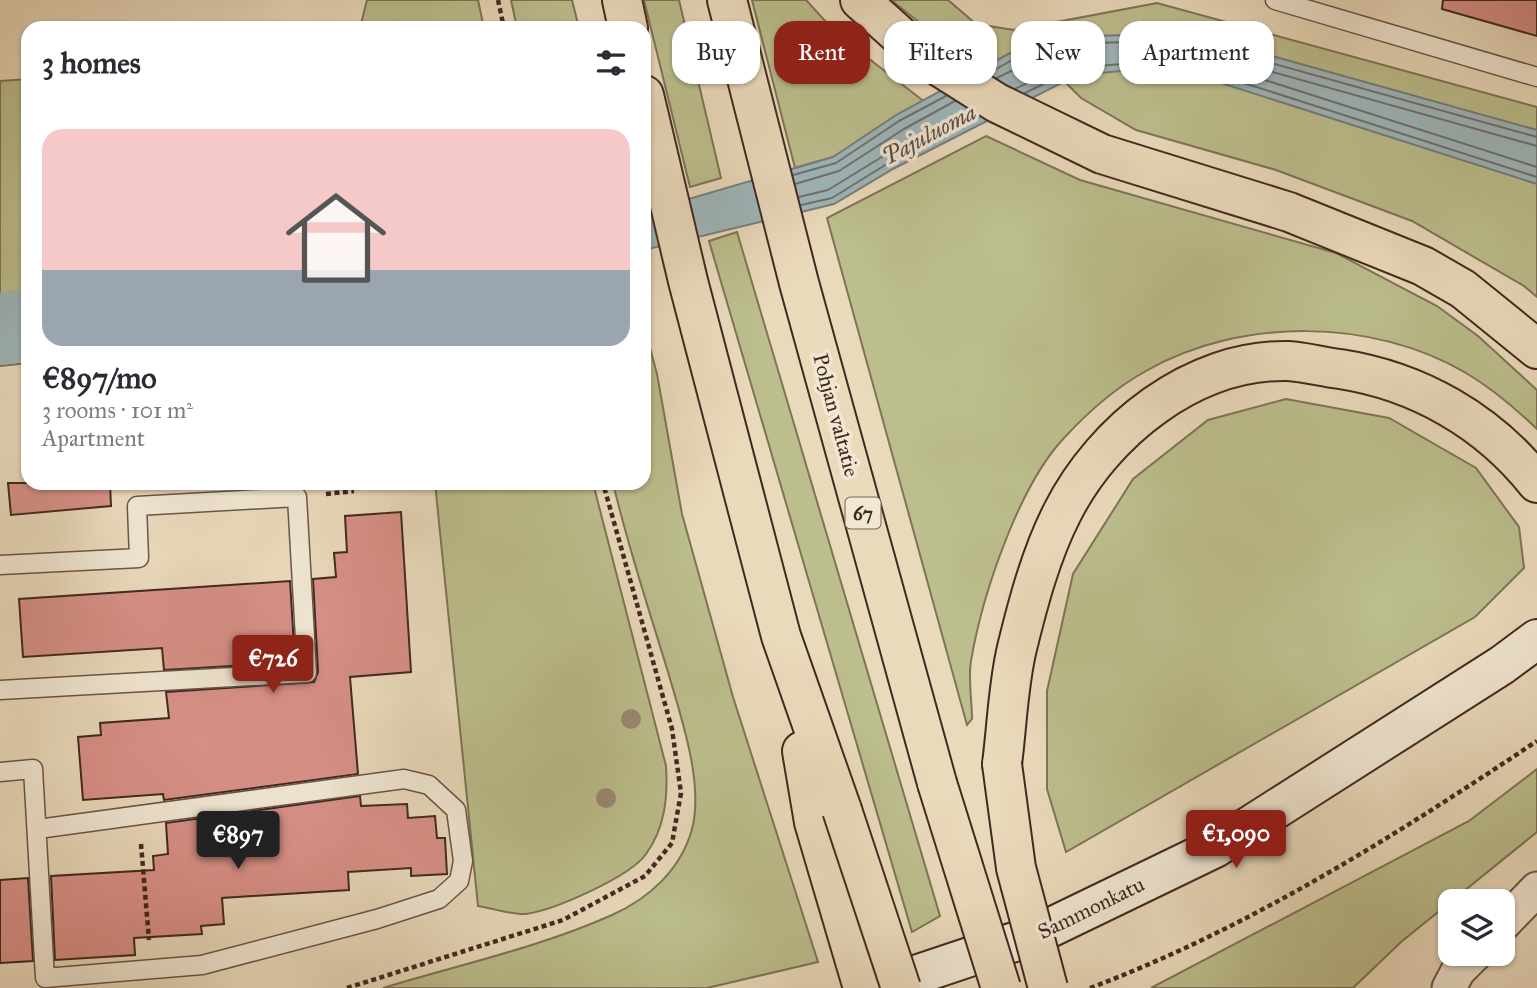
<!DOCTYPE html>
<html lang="en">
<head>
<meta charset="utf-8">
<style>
  :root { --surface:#fff; --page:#f7f7f7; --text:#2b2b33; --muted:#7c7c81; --accent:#8f2418 }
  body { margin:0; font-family:"IM FELL Great Primer",serif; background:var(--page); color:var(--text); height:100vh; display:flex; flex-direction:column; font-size:26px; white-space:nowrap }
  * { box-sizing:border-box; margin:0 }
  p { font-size:23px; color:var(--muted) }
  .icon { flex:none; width:38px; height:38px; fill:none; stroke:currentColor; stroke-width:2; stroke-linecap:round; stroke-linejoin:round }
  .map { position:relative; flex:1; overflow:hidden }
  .sheet { position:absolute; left:21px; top:21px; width:630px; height:469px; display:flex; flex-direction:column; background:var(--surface); border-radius:21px; box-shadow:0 2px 5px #0004 }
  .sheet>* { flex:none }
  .banner { position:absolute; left:672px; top:21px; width:665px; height:63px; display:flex; gap:14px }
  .fabs { position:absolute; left:1438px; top:889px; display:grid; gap:14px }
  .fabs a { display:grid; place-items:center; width:77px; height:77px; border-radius:14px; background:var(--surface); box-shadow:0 2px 5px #0004; font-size:35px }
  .price { position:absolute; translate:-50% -60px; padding:0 16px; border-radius:7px; background:var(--accent); color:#fff; font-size:23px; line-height:46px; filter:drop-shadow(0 2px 4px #0008) }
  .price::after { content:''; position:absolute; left:50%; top:42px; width:21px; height:16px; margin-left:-10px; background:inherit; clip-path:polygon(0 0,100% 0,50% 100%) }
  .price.active { background:#222; color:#fff }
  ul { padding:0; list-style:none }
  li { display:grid; align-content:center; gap:14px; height:371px; padding:0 21px }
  li span { display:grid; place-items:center; height:217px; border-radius:21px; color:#555 }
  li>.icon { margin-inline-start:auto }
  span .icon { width:126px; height:126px; fill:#fffc; stroke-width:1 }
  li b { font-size:30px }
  h2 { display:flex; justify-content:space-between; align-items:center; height:84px; padding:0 21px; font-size:30px }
  .tag { padding:0 24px; border-radius:21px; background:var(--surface); box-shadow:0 2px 5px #0004; font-size:24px; line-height:63px }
  .tag.active { background:var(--accent); color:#fff }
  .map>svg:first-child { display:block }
  .green { fill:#bcbe8d; stroke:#7e7457; stroke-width:2 }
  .water { fill:#9eb7bc; stroke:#787e7e; stroke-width:2 }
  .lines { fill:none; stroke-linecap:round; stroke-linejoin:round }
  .shore { stroke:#6f706e; stroke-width:2 }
  .river { stroke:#9eb7bc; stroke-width:72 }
  .building { fill:#d89088; stroke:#402921; stroke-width:2 }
  .service-casing { stroke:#6a5548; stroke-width:21 }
  .minor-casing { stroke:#6a5548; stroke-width:37 }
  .secondary-casing { stroke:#402921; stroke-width:42 }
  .trunk-casing { stroke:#402921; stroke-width:42 }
  .path { stroke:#402921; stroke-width:4.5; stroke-dasharray:5 3.5; stroke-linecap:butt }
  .service { stroke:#f1e7d3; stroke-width:18 }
  .minor { stroke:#f1e7d3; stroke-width:33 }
  .secondary { stroke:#f1e7d3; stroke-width:38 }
  .trunk { stroke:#eadabc; stroke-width:38 }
  .trunk-bridge-casing { stroke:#402921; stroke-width:42; stroke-linecap:butt }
  .trunk-bridge { stroke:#eadabc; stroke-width:38 }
  .tree { fill:#9a8973 }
  .labels { text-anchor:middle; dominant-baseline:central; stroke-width:7; stroke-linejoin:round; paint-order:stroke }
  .shield { fill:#f1e7d3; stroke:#756256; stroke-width:2 }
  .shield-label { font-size:19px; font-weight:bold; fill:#402921 }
  .street-label { font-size:21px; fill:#402921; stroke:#f1e7d3 }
  .water-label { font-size:23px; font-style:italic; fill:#584c48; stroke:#f1e7d3 }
</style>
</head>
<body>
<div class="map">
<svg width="1537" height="988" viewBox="0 0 1537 988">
  <rect width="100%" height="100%" fill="#eadabc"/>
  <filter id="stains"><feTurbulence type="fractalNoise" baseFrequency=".00286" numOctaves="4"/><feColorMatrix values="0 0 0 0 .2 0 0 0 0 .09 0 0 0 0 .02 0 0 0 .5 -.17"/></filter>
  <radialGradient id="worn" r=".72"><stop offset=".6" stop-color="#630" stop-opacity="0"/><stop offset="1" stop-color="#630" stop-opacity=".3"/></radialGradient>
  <!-- green -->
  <g class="green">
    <polygon points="367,0 478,0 484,28 360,28"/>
    <polygon points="511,0 572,0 579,28 517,28"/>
    <polygon points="644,0 679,0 721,178 690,187"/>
    <polygon points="752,0 806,0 837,34 930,106 833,157 795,168"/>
    <polygon points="891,0 948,0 976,24 1014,30 1157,3 1537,107 1537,297 1524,286 1412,221 1276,170 1136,130 1081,98 1028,45 985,67 959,54"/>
    <polygon points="28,79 28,363 0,366 0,81"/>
    <path d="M986 136 1080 180 1336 253 1437 306 1478 336 1537 390V429C1515 408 1493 389 1466 373 1373 318 1240 317 1146 371 1115 388 1088 412 1064 438 1018 487 982 596 971 661 968 679 972 701 972 719L967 725 827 218Z"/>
    <polygon points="737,232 940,916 912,932 709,241"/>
    <path d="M644 326 657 374 682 514 733 697 818 962 707 988H383C458 965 541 947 612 915 650 898 681 869 692 829 704 783 681 717 668 672 649 610 628 547 613 483H644Z"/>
    <polygon points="1286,399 1389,418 1476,468 1519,527 1524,568 1475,617 1066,852 1047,789 1047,691 1073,574 1133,479 1208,420"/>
    <path d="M435 483H593L666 766C668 797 665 828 646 854 630 877 554 910 526 914 511 915 492 908 478 906Z"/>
    <polygon points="1537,769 1537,832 1401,942 1353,988 1151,988 1469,821"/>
  </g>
  <!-- water -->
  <polygon class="water" points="1125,35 1233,45 1537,130 1537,184 1196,75 1133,70 1077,75 893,169 834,204 644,250 644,212 833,157 896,115 1012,52 1064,37"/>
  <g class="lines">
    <!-- shore -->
    <g class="shore">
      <polyline points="989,73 1014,59 1065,44 1125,42 1231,52 1537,137"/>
      <path d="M997 78C1014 69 1059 48 1077 54L1076 59 1015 89"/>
      <polyline points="1025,93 1076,68 1133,63 1197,68 1537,177"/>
      <polyline points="1537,146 1230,60 1218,62 1221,66 1537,167"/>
      <polyline points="793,175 836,163 899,121 946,96"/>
      <polyline points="795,184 839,171 904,129 955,101"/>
      <polyline points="799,197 828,190 885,155 971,111"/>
      <polyline points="801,205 832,198 890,162 979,117"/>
    </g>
    <!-- river -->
    <polyline class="river" points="0,329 28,325"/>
  </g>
  <!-- building -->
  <g class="building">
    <polygon points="1443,0 1537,0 1537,36 1442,9"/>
    <polygon points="8,483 110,483 111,506 11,515"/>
    <polygon points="401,512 411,672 350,677 358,774 164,800 163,794 83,800 78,737 101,735 100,723 169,718 166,692 314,682 318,672 313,579 336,577 334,553 347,552 345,516"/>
    <polygon points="290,581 295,662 164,670 162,648 23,657 19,599"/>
    <polygon points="360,796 361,806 407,804 408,818 435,816 437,838 445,838 447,874 411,876 411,868 348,872 349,890 222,898 224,924 201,926 202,934 134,938 135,955 55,960 51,876 154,870 153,856 168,854 166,823"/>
    <polygon points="28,878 33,961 0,963 0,880"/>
  </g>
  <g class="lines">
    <!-- service casing -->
    <g class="service-casing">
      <g id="service">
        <polyline points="1275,0 1537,77"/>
        <polyline points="0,565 139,558 137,506 297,497 307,673 0,690"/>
        <polyline points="0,772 33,769 45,978 202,965 377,919 439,899 459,881 463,861 456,810 429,785 404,779 38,829"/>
      </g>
    </g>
    <!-- minor casing -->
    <g class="minor-casing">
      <g id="minor">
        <polyline points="1503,924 1537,889"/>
        <polyline points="1449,988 1458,971 1475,954"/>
      </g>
    </g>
    <!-- secondary casing -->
    <g class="secondary-casing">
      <polyline id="secondary" points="877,988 1035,935 1215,848 1502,665 1537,639"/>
    </g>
    <!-- trunk casing -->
    <g class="trunk-casing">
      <g id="trunk">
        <polyline points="622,0 628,28"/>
        <polyline points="727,0 799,283 937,783"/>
        <polyline points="860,0 921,55 997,103 1102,154 1289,212 1423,266 1463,289 1537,349"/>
        <polyline points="644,95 688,281 781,636 842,810"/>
        <polyline points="802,751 814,822 863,988"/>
        <path d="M1002 764C1007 726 1008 685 1017 648 1028 603 1041 554 1062 513 1103 431 1193 359 1288 361 1305 362 1323 367 1340 369 1418 381 1488 421 1537 483"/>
      </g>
    </g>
    <!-- path -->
    <g class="path">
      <polyline points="498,0 504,28"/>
      <polyline points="326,494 354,491"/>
      <polyline points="141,844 149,940"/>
      <polyline points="347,988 563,920 645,876 672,843 681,793 672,729 603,483"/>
      <path d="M1090 988C1250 928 1396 835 1537 741"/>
    </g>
    <!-- service -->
    <use href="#service" class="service"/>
    <!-- minor -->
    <use href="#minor" class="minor"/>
    <!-- secondary -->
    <use href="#secondary" class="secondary"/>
    <!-- trunk -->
    <use href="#trunk" class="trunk"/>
    <!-- trunk-bridge casing -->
    <g class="trunk-bridge-casing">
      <g id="trunk-bridge">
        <polyline points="1002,764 1016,868 1048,988"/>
        <polyline points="937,783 1001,988"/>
        <polyline points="842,810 901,988"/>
      </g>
    </g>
    <!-- trunk-bridge -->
    <use href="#trunk-bridge" class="trunk-bridge"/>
  </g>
  <!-- trees -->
  <g class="tree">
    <circle cx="631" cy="719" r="10"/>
    <circle cx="606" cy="798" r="10"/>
  </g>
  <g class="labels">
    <!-- shield labels -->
    <rect class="shield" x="845.5" y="497.5" width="35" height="31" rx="5"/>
    <g class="shield-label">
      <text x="863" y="513">67</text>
    </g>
    <!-- street labels -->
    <g class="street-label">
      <text transform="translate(836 415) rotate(75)">Pohjan valtatie</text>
      <text transform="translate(1091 908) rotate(-26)">Sammonkatu</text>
    </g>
    <!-- water labels -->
    <g class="water-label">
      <text transform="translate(929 134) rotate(-28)">Pajuluoma</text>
    </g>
  </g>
  <rect width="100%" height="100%" filter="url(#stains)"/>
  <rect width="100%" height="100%" fill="url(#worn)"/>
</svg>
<div class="fabs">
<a><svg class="icon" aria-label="layers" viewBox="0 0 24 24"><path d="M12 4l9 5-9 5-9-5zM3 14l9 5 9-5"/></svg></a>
</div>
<b class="price" style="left:273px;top:695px">€726</b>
<b class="price" style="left:1236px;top:870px">€1,090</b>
<b class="price active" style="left:238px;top:871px">€897</b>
<div class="banner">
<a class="tag">Buy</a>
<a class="tag active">Rent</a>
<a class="tag">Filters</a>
<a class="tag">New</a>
<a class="tag">Apartment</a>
</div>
<section class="sheet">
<h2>3 homes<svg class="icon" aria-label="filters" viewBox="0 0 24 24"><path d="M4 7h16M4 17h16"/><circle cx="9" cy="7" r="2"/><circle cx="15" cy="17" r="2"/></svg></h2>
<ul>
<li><span style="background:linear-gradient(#f6c9c9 65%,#9aa5b1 0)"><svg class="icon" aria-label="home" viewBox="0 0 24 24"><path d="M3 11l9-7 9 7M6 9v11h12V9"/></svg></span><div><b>€897/mo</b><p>3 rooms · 101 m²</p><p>Apartment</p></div></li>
</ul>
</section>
</div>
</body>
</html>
